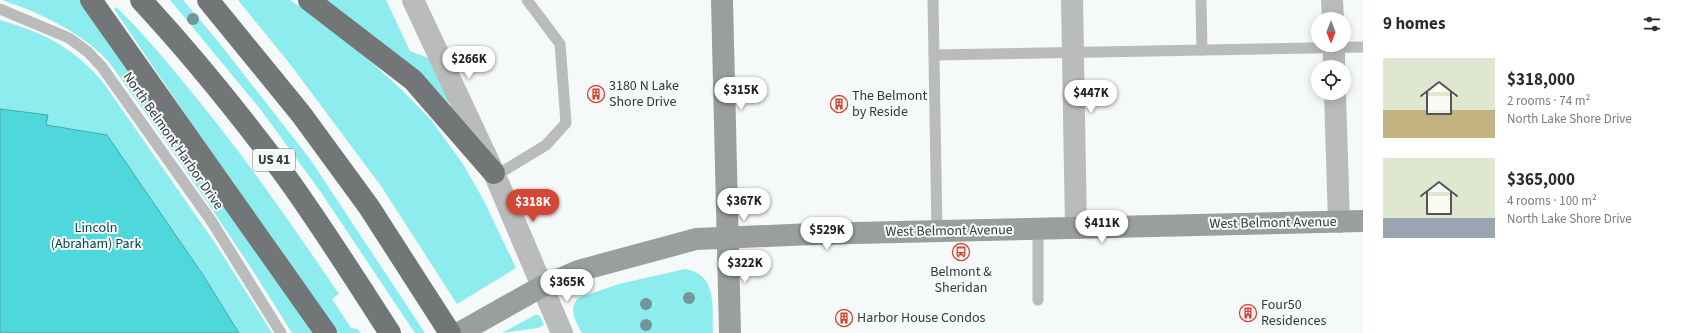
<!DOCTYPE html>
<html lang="en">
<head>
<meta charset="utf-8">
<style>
  :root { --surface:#fff; --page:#f2f2f3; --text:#2b2b33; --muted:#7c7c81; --accent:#d44737 }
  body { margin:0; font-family:"Source Sans 3",sans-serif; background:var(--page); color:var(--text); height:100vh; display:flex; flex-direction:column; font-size:15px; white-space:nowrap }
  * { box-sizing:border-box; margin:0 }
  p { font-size:13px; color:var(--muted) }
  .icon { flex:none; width:22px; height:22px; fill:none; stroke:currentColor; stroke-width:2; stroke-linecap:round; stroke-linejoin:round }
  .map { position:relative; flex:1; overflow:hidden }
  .sheet { display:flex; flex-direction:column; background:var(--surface); width:320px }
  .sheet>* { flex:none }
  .needle { width:26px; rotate:180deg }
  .fabs { position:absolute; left:1311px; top:12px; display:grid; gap:8px }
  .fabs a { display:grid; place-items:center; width:40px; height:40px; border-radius:50%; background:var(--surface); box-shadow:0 2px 10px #0003; font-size:20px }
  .price { position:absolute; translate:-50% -34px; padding:0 9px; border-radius:14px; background:#fff; color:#222; font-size:13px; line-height:26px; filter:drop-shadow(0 1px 2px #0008) }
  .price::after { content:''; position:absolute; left:50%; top:24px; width:12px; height:9px; margin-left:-6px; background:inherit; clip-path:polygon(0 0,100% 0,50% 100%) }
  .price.on { background:var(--accent); color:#fff }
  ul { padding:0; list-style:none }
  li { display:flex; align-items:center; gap:12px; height:100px; padding:0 20px }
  li span { display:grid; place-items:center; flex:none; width:112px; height:80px; border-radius:0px; color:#555 }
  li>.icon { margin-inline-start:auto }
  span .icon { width:48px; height:48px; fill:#fffc; stroke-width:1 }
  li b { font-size:17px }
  h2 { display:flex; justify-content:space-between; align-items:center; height:48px; padding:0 20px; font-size:17px }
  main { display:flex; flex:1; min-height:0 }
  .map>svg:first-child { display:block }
  .green { fill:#8deced }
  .water { fill:#4ed8db; stroke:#47a8aa }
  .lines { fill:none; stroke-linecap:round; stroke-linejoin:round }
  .service { stroke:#babbbb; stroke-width:11 }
  .minor { stroke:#babbbb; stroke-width:22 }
  .tertiary { stroke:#babbbb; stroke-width:22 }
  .secondary { stroke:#9b9e9e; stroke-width:22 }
  .motorway { stroke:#727676; stroke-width:22 }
  .tree { fill:#729798 }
  .labels { text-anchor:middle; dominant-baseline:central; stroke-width:4; stroke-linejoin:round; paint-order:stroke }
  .shield { fill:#f5f9f9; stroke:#707373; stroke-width:1 }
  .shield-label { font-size:13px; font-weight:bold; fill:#373939 }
  .poi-label { font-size:14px; fill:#373939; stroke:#f5f9f9; text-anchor:start }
  .street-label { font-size:14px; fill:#373939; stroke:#f5f9f9 }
  .park-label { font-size:14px; fill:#064648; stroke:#f5f9f9 }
</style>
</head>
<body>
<main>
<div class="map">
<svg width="1363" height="333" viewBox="0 0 1363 333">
  <rect width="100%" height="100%" fill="#f5f9f9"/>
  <!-- green -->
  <g class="green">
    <path d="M3 0H81L314 333H292C235 240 173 151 109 62 87 38 59 23 29 10 20 6 11 4 3 0Z"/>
    <polygon points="170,0 183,0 217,40 310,159 425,333 415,333 320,191 261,110"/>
    <polygon points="238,0 290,0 320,20 350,43 402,90 431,120 463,164 484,201 516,268 457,304 381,186 290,64"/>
    <polygon points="324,0 386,0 410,51 431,59 450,101 448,104"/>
    <path d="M116 7C141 31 163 57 185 84 241 151 290 222 339 294L332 299 351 328 357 329 361 333H338L196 130 114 9Z"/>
    <path d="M0 20C45 33 75 48 105 85L215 243 272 333H0Z"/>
    <path d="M685 269C718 274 712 308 713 333H582C576 322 568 309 578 298L619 284Z"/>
    <polygon points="535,315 538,315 540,316 544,325 538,328 502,333"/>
  </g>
  <!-- water -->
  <polygon class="water" points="0,109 48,115 46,125 107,135 203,275 239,333 0,333"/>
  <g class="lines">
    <!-- service -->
    <g class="service">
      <polyline points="933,0 937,231"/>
      <polyline points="1201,0 1202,50"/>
      <polyline points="0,9 69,38 88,52 102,67 212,222 281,333"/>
      <polyline points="934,55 1363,47"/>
      <polyline points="495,176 546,145 566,123 560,44 527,0"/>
      <polyline points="1038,229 1038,300"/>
    </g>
    <!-- minor -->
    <g class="minor">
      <polyline points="1072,0 1076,228"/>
      <polyline points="1332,0 1333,19"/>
      <polyline points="1334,45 1334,67"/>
      <polyline points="1335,93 1339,222"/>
    </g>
    <!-- tertiary -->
    <polyline class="tertiary" points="413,0 494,173 562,333"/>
    <!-- secondary -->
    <g class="secondary">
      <polyline points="722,0 730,333"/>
      <polyline points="459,333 541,287 578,271 696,239 812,234 1363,221"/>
    </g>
    <!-- motorway -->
    <g class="motorway">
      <polyline points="91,0 326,333"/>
      <path d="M141 0C191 54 238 112 282 171 320 223 355 279 390 333"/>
      <polyline points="208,0 301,114 369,207 450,333"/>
      <polyline points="309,0 413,80 494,173"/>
    </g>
  </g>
  <!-- trees -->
  <g class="tree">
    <circle cx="193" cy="19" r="6"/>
    <circle cx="689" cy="298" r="6"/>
    <circle cx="646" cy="304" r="6"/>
    <circle cx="646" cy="325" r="6"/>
  </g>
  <!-- icons -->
  <defs>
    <g id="building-ring" transform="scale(0.9)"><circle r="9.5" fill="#f5f9f9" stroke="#d44737" stroke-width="1.5"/><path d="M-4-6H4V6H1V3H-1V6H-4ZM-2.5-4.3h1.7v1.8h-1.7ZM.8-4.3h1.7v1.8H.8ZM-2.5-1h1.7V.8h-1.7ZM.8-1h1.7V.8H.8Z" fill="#d44737"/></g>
    <g id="bus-ring" transform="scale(0.9)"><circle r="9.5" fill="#f5f9f9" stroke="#d44737" stroke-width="1.5"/><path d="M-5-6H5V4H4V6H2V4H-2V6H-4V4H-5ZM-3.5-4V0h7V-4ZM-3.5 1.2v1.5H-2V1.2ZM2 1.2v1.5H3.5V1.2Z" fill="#d44737"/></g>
  </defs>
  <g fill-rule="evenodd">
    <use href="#building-ring" x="596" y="94"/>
    <use href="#building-ring" x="839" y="104"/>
    <use href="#bus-ring" x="961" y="252"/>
    <use href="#building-ring" x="1248" y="313"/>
    <use href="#building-ring" x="844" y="318"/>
  </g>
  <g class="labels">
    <!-- shield labels -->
    <rect class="shield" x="253" y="149" width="42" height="22" rx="3"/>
    <g class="shield-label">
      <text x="274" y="160">US 41</text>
    </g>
    <!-- poi labels -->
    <g class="poi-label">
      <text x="609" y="86">3180 N Lake<tspan x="609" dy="16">Shore Drive</tspan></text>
      <text x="852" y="96">The Belmont<tspan x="852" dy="16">by Reside</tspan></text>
      <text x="961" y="272" text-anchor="middle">Belmont &amp;<tspan x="961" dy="16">Sheridan</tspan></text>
      <text x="1261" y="305">Four50<tspan x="1261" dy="16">Residences</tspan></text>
      <text x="857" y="318">Harbor House Condos</text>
    </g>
    <!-- street labels -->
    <g class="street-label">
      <text transform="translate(173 141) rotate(55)">North Belmont Harbor Drive</text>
      <text transform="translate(1273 223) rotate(-1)">West Belmont Avenue</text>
      <text transform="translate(949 231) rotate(-1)">West Belmont Avenue</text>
    </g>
    <!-- park labels -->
    <g class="park-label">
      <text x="96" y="228">Lincoln<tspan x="96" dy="16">(Abraham) Park</tspan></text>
    </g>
  </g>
</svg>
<div class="fabs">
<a><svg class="needle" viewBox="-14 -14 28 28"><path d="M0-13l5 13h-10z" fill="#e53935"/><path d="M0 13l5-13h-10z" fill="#7c7c81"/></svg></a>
<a><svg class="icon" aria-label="locate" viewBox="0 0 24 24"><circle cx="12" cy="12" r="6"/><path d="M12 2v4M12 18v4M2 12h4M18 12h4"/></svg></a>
</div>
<b class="price" style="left:469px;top:80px">$266K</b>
<b class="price" style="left:741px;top:111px">$315K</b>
<b class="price" style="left:1091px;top:114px">$447K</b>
<b class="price" style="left:744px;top:222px">$367K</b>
<b class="price on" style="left:533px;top:223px">$318K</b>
<b class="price" style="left:1102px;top:244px">$411K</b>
<b class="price" style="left:827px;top:251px">$529K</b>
<b class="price" style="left:745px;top:284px">$322K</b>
<b class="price" style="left:567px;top:303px">$365K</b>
</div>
<section class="sheet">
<h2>9 homes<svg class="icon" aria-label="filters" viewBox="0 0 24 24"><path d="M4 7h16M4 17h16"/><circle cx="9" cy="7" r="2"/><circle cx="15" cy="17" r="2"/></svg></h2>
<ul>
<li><span style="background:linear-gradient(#dfe7d0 65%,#c2b280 0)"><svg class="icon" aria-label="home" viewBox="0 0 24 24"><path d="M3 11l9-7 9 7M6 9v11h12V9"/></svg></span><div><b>$318,000</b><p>2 rooms · 74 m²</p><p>North Lake Shore Drive</p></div></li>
<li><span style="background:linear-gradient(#dfe7d0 75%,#9aa5b1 0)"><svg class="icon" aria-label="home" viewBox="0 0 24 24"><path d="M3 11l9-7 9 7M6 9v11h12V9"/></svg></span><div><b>$365,000</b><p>4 rooms · 100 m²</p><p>North Lake Shore Drive</p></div></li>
</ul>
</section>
</main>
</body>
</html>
